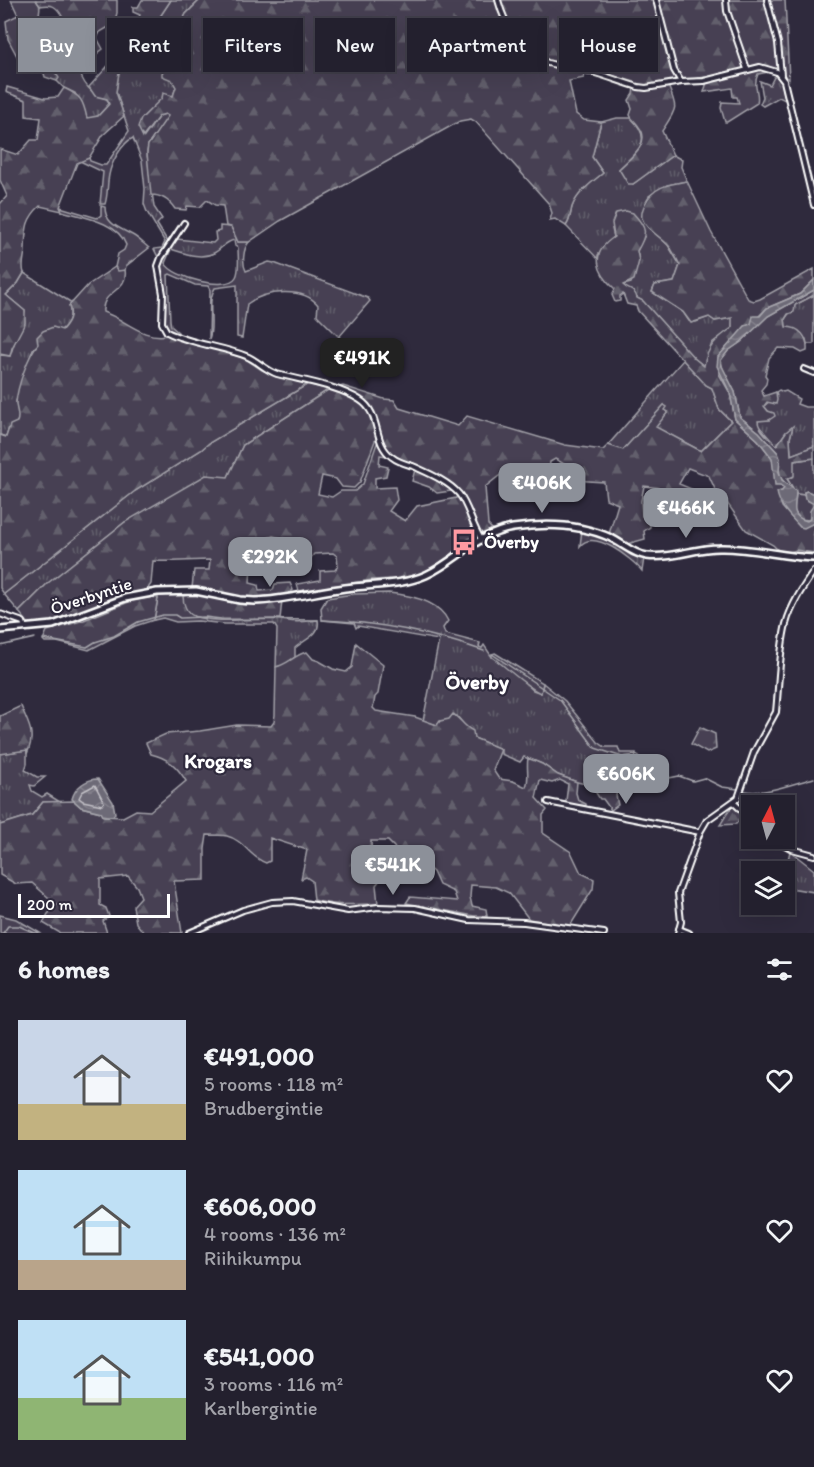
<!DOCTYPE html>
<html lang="en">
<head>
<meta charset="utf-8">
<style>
  :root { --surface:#23202e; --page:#2f2d3a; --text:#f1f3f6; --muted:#a3a3aa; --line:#403e4a; --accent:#8c9099 }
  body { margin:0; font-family:Itim,sans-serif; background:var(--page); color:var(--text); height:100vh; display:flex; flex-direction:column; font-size:22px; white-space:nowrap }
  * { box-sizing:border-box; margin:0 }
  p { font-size:20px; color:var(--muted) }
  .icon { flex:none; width:33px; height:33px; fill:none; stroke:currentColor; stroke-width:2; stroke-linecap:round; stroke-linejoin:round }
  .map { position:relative; height:933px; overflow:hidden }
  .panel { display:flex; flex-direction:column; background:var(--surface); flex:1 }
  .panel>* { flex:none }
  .top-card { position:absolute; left:18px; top:18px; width:778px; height:54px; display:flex; gap:12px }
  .needle { width:39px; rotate:6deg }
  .fabs { position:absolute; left:741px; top:795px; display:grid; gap:12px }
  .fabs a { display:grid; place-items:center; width:54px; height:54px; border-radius:0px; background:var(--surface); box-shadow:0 6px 24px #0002,0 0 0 2px var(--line); font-size:30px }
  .scale { position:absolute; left:18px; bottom:15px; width:152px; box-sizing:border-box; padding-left:6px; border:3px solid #fff; border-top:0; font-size:16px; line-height:21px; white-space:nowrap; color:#fff; -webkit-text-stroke:4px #2f2a3d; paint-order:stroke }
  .price { position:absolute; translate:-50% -51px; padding:0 14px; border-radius:12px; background:var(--accent); color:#fff; font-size:20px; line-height:39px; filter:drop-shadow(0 2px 3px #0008) }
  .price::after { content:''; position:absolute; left:50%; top:36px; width:18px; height:14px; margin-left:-9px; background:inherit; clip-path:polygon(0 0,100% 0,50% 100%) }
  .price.active { background:#222; color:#fff }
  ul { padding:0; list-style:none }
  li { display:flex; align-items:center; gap:18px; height:150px; padding:0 18px }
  li span { display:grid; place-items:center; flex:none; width:168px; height:120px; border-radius:0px; color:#555 }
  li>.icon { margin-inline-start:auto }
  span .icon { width:72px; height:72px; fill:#fffc; stroke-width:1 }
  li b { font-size:26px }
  h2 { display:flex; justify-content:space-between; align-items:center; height:72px; padding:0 18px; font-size:26px }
  .pill { padding:0 21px; border-radius:0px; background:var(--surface); box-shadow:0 6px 24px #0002,0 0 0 2px var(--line); font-size:21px; line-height:54px }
  .pill.active { background:var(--accent); color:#fff }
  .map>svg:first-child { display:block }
  .grass { fill:url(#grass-tufts); stroke:#a2a0a8; stroke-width:1.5; fill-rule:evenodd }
  .forest { fill:url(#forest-firs); stroke:#a2a0a8; stroke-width:1.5; fill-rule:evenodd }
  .water { fill:url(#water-waves); stroke:#a7a6ad; stroke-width:1.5 }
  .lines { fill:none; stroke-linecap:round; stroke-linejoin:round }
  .shore { stroke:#c5c3c9; stroke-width:1.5 }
  .stream { stroke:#a7a6ad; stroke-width:1.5 }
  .minor-casing { stroke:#fff; stroke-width:8 }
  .tertiary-casing { stroke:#fff; stroke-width:10 }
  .minor { stroke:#2f2a3d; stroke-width:4 }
  .tertiary { stroke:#2f2a3d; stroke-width:5 }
  .labels { text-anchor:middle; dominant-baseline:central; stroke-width:4.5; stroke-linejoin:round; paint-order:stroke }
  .poi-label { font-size:18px; font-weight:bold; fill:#fff; stroke:#2f2a3d; text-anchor:start }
  .street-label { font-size:18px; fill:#fff; stroke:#2f2a3d }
  .neighbourhood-label { font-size:20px; font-weight:bold; fill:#fff; stroke:#2f2a3d }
  .quarter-label { font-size:21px; font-weight:bold; fill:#fff; stroke:#2f2a3d }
</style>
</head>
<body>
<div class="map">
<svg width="814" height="933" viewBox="0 0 814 933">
  <defs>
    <pattern id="grass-tufts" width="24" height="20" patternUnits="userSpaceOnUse" patternTransform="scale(1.5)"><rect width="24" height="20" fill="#464152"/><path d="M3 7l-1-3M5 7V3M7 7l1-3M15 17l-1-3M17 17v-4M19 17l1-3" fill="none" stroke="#625e6c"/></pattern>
    <pattern id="forest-firs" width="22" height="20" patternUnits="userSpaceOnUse" patternTransform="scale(1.5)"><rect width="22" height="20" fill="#464152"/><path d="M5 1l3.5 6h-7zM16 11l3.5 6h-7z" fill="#625e6c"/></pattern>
    <pattern id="water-waves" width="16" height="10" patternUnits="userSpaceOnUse" patternTransform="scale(1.5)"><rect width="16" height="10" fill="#6d6a77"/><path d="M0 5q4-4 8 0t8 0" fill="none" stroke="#83808b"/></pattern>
  </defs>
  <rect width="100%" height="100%" fill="#2f2a3d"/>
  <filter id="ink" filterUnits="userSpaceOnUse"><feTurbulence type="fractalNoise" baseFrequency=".0167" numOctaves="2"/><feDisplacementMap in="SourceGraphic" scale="12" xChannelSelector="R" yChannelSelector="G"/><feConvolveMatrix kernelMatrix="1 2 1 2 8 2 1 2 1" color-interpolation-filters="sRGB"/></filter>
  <g filter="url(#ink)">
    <!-- grass -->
    <g class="grass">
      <path d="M11 0H36L40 6 39 15 50 28 53 37 67 58 82 63 79 67C81 83 92 95 107 99L109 104 98 116 87 119 75 93 64 88 57 81 58 78 48 62 38 51 26 18 18 15Z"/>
      <path d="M171 0H200L186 14 175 38 170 43 172 80 176 87 173 96 163 98 141 119 144 137 159 116 165 114 169 116 148 145 147 153 154 207 162 219 157 224 168 242 159 259 154 249 162 248 165 242 147 212 144 204 145 189 142 161 133 138C122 143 111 163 109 175 107 184 108 195 105 204H100L103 172 80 161 89 158 90 161 101 165H106L129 131 116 92 121 59 128 51 146 48 153 27Z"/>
      <polygon points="774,77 778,77 782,83 785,100 779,97 763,106 760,104 763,97 760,81 770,85"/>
      <path d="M617 118H631C654 141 638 150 619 169L633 184 673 155 682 160 681 167 687 181 667 185 649 196 647 225 668 245 680 265 674 282 655 285 652 292 683 312 689 321 696 322 709 317 715 321 733 318 732 328 712 343 704 366 694 358 643 301 637 298 623 285 631 283 639 261 637 251 645 235 612 229 614 237 598 255V259L566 226C571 219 570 214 572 207 577 193 592 182 603 173L592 157 601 122Z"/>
      <path d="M101 206 105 207C105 225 121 228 134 236 139 239 144 244 149 248L126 266 125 270 118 272 115 267 118 254 124 250 126 245C118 222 83 217 62 211L60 207 97 218 101 215Z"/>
      <path d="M220 226 231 227 238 242H249C243 249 242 263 246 271L269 262 274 263 368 298 370 301 339 337 317 315 318 305C304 287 265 290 247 304L242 338 237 337V285L215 288C206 302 215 325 209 339L210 290 208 286 195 285 170 274 168 275 170 320 171 326 178 332V334L171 332 165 326V291L160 270 163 258 177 239 213 243 216 240 215 232 220 231ZM234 240 235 246 238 248C238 255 240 270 236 277 227 292 173 278 165 263L171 249C184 253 200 260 214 253 222 249 223 243 234 240Z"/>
      <path d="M24 273 72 303 69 306C77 330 46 336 33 349L16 401 19 417 17 422 9 428 6 437 0 435V355L10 356 25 311 6 295 18 283Z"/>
      <polygon points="814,295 814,344 807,344 806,339 786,327 785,319 795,305"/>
      <polygon points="683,360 706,385 712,388 719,409 731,421 701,451 655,427 668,412 665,410 664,405 623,450 608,445"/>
      <polygon points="308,384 328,390 243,445 228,477 125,522 48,583 19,612 4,594 135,491 201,450 209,443"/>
      <polygon points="779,390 783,392 786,391 799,399 797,404 805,407 814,407 814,446 791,455 790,438 792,431 786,432 776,446 758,425 758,420 769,420 768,411 764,406 777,395 776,392"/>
      <polygon points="814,458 814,494 807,491 804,492 804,495 796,494 787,478 794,461"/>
      <path d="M582 530C604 535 622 552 644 558L642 571C632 559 594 528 580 546Z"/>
      <path d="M389 593C409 595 439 601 448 621L443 628 445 634 480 643 479 647 482 648 484 645 492 657 512 671 533 690 541 693 543 683 565 701 598 742 605 747H618L620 753H636L635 762 624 759 621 781 614 786H595L577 782 558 775 542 764 524 757 520 762 501 754V750L498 748 474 738 457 716 437 725 423 721 439 640 358 626 356 628 354 623 322 620 321 608 327 598 353 594Z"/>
      <path d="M177 594H193L194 616C217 619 232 619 256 618 267 617 278 620 289 621 298 623 308 621 318 620 321 635 305 639 295 648V657L284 665 276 667 277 629 274 624H225L198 621 176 622 163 618 154 620 158 598 152 597Z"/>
      <polygon points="27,750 27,764 25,770 37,777 45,777 34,786 30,785 32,791 42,797 47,794 60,802 43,802 32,815 0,825 0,754"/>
      <polygon points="790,851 814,870 814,892 785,887 785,873"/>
    </g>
    <!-- forest -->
    <g class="forest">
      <path d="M36 0H117V13L114 24 100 32 97 38 103 49 94 56 88 65 68 58 71 54 87 49 88 40 86 34 82 32 66 41 59 40 62 35H58L54 32 62 16C56 5 51 4 40 6Z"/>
      <polygon points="142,0 171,0 153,27 146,48 128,51 125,46 127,19 138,20 140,15 133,12 133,7 138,7"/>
      <path d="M200 0H785L789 79 778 70 758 74C752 87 760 92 757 103L727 122H725L721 108 722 102 739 103 737 97H733L732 88 704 92 707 82 705 77 667 83C678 110 678 106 662 131L673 155 633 184H628L619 169C630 158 652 143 639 127 636 122 632 120 630 115L632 109 629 100 633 94 635 82 583 67 584 78 569 81 576 114 584 120 601 122 592 157 603 173C592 182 577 193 572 207 570 214 571 219 566 226L555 219 550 220 552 213 549 204 476 122 471 119 460 121 280 221 249 242H238L231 227 226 226 223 206 215 205 207 200 200 207 187 206 186 210 175 209C169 200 162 195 151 195L147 153 148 145 168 116 165 114 159 116 143 137 138 127 141 119 162 98 163 93 173 96 176 87 172 80 162 76V73L165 68 162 61 186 14Z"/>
      <polygon points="18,15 26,17 37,51 48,62 59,78 57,81 45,77 42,66 31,58 31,53 17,56 8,39 6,21"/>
      <path d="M115 58 121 59 116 92 124 116 103 135 89 158 77 163 60 207 62 211 40 206C25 220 26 230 25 249 25 257 21 265 24 273L18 283 6 295 25 311V323L12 348 10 356 0 354V204L7 196 0 180V149L18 155 31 140H38L41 118 26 116V100L6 92 7 87 45 98 58 97 64 88C81 96 83 100 87 118L98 116 109 104 107 99 95 96 89 87Z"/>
      <path d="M687 181 711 232 748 299 754 301 760 299 814 269V280L800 294 767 308 751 324 745 327 718 357 719 374 730 393 735 419 758 440 772 458 780 485 784 488 782 491 778 492 782 507 800 527 814 523V553L796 550 790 552 779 551 773 545 746 530 725 500 715 489 709 476 688 468 679 484 713 498 716 508 694 513 696 523 687 526 671 489 644 486 641 501 642 516 650 522V527L644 531 645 539 627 544 609 534 618 504 606 499 604 482 573 480C574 469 563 463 555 459L550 462 549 470 520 469 516 472V476L512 477 508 474 499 476 485 487 488 525 493 530 473 536 462 543 458 549 434 567 419 574 396 579 372 580 299 591 297 584 320 580V571L335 570 338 566 337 556 333 553 314 554 302 568 295 541 273 536 252 543 250 583 258 585 259 591 273 590 275 584 290 583 293 590 288 594 249 598 192 588 194 570H209L210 560C190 560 173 562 153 561L151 584 146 591 122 595 57 621 29 624 19 612 48 583 125 522 206 475 228 477 243 445 328 390 343 386 384 399 394 400 399 408 458 426 467 416 565 445 603 450 608 445 623 450 664 405 667 407 665 410 668 412 656 427 701 451 731 421 719 409 712 388 706 385 638 311 636 306 627 304 623 294 620 296V301L615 302 612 295 615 289C596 272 590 253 614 237L612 223 616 213 626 211 633 213C647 228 648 233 637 251L639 261 634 280 623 285C629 291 635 289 637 298L643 301 694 358 704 366C707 347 717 338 732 328V318L715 321 709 317 691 323 683 312 652 292 655 285 674 282 680 265C676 258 673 250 668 245 660 236 645 229 642 218 641 213 643 208 645 204 653 186 670 184 687 181ZM380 434C386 456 396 458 416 466L412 481 429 487 437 493 458 490 456 498 417 506 405 521 389 511 397 500 395 487 375 488V478L386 476 388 467 379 465 380 455 387 456 377 443 363 484 355 491H341L332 497 318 494 322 476 336 479 342 487 354 488 360 482 377 435Z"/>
      <path d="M115 267 118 271 125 270C129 292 101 290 103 312 126 319 141 340 168 335L244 358 262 370 280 377 308 384 209 443 201 450 135 491 4 594 0 588V435L6 437 10 425 17 422C20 415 16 410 16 403 17 388 28 355 38 344L37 337 43 331 53 327 62 330C68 323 73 316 69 306L88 285Z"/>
      <path d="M814 290V295L795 305 794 312 788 314 785 319 786 327C800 327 808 337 807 351L802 353 795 349 778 348 769 358 765 375 767 378 766 384 761 390 764 396 776 392 777 400 776 404 767 402 764 406 768 411 774 413 775 416 769 420 758 421C758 429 770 440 777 445L786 432 793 426 790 438 791 455 814 446V458L794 461V476L787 479 793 488 786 484 780 477 778 453 759 432 740 417 735 392 723 370 721 360 728 351 741 342 768 316Z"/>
      <polygon points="796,494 804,495 805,499 814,503 809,520 800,519 794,511"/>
      <path d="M193 594C211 595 227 603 244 605 257 606 270 603 282 600L280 619C256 618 214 624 194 616 186 613 183 603 183 596Z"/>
      <polygon points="152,597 158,598 154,620 135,626 89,650 57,642 45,642 43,640 47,631 84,620 131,601"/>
      <path d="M356 643 383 665 378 694 375 697 373 708 376 711 415 717 437 725 440 721 449 719 453 714C461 719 464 727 473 731L474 738 501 749 493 770 499 779 513 781 526 787C530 777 526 769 528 758L542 764 558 775 577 782 576 793 578 800 586 804V806L569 804 566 801 568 784 560 780 552 783 540 780 536 798 547 810 543 815V833L571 852 581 873 594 879 593 889 570 926 529 919 509 893 496 887 471 885 470 897 472 906 486 909 487 916H474L406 903 410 897 457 901 454 892 439 885 433 872 422 863 400 859 394 847 388 841H371L372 865 391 866 392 877 389 879 380 880 376 885 378 904C356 904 334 907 314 900L312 881 306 877 301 879 307 850 270 838V861L266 863C250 858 244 840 227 836 221 835 214 835 207 835L205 849V880L174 881 182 933H144L136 923 133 906 141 897 137 887 128 876 100 879V905L106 908 109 916 103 921 107 933H60L43 923 48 914 57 905 32 883 16 884 0 875V825L32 815 43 802 74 801 81 807 101 812 105 816 123 817 136 810 150 811 186 781C177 766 168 758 151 754L146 743 166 734 200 731 237 725 271 726 274 722 275 715 276 667C288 664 296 654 307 652L313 659 319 661 333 669 346 672 352 667Z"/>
      <path d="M495 653 543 683 541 693C529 689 505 666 492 657V654Z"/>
      <path d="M21 706C29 726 36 733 27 754V750L0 754V716Z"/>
      <polygon points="700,727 715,734 716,749 707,753 691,744"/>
      <polygon points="621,781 616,795 618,805 611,810 603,799 600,799 596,793 595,786 614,786"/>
      <path d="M733 806 743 815 736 824 720 825C725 818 727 812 733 806Z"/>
      <polygon points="0,915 16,919 40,933 0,933"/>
    </g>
    <!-- water -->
    <g class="water">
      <path d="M814 280V290L768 316 741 342 728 351 721 360V364L735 392 740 417 759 432 778 453 780 458 779 472 782 480 796 491C796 504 789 517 807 521L810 519V511L814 504 805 499 804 492 807 491 814 494V523L804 528 800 527C791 517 779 506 777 492L782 491 784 488 780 485H775L772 458 758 440 735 419 730 393 717 366 718 357 745 326 751 324 753 316H760L767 308 800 294Z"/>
      <path d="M98 779 113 802 115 813 113 816H103L101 812 81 807 72 799C75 787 86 779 98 779Z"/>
    </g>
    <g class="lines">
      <!-- shore -->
      <polygon class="shore" points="95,785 104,802 102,805 83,801 79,798 82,792"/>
      <!-- stream -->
      <g class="stream">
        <path d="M322 620C376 622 433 633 484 651"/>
        <polyline points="43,639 87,647 95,642 114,636 138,622 163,615 175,615 180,618 205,617 221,619 318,620"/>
        <polyline points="0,646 35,638"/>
        <path d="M492 654 560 700 595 748 622 757 636 755C648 763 654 759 665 765L669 778 679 776 693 781 704 778 722 787 738 789"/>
        <path d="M745 791C765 795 795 783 814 778"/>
        <polyline points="3,933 8,926 19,926 35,933"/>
      </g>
      <!-- minor casing -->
      <g class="minor-casing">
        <g id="minor">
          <path d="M498 0C505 26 521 54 548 63 562 67 576 68 589 71 606 76 622 82 638 87L646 88 681 82 704 81 760 67 777 72 784 81 814 205"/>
          <polyline points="656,0 674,70 681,82"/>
          <polyline points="726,0 727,11 747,69"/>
          <polyline points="767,0 778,43 781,75"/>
          <path d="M184 223 161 258 158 266 163 294 162 323 167 332C191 344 221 346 246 356 257 360 265 370 277 374 304 381 336 385 360 400 382 414 372 443 392 457 398 462 406 464 413 466 428 473 448 481 459 494 468 505 472 525 481 539"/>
          <polyline points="804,369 814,373"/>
          <polyline points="0,614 23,622 25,628"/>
          <polyline points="548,802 700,832"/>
          <polyline points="733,802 752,820"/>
          <polyline points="773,838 792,849 814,855"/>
          <polyline points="679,929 689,933"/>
          <polyline points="189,933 243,910 272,902 293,901 348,911 378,907 415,908 469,920 524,922 604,933"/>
          <path d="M678 933 681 922 678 893 700 832 707 820 738 798 754 752 776 712C779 683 779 653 786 624 791 605 803 587 814 571"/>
        </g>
      </g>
      <!-- tertiary casing -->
      <g class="tertiary-casing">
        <path id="tertiary" d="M0 630 53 625 125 598 157 592 196 591 240 600 255 601C285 600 315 592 345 588 372 584 401 586 426 575 457 561 476 534 513 528 546 523 580 524 611 538 623 544 633 554 647 556 671 559 695 548 719 548 751 547 782 557 814 558"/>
      </g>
      <!-- minor -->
      <use href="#minor" class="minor"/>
      <!-- tertiary -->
      <use href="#tertiary" class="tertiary"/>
    </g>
  </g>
  <!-- icons -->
  <defs>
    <g id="bus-bare" transform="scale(2.07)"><path d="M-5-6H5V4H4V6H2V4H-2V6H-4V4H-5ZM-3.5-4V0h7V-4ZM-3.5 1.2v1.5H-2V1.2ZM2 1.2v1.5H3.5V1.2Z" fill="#ff9aa2" stroke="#2f2a3d" stroke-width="2.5" paint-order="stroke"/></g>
  </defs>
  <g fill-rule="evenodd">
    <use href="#bus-bare" x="464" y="542"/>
  </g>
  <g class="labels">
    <!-- poi labels -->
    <g class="poi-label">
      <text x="484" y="542">Överby</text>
    </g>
    <!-- street labels -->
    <g class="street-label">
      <text transform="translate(91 596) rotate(-18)">Överbyntie</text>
    </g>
    <!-- neighbourhood labels -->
    <g class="neighbourhood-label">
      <text x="218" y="761">Krogars</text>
    </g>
    <!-- quarter labels -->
    <g class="quarter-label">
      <text x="477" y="681">Överby</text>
    </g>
  </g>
</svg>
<div class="fabs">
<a><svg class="needle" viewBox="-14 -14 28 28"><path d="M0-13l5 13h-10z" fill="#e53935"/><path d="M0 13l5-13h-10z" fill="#a3a3aa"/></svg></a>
<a><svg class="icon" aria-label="layers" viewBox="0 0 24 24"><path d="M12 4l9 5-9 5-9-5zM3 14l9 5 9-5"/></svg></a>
</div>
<div class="scale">200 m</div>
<b class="price active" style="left:362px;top:389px">€491K</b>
<b class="price" style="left:542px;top:514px">€406K</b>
<b class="price" style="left:686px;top:539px">€466K</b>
<b class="price" style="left:270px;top:588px">€292K</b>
<b class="price" style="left:626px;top:805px">€606K</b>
<b class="price" style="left:393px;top:896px">€541K</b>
<div class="top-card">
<a class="pill active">Buy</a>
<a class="pill">Rent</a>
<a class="pill">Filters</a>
<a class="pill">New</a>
<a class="pill">Apartment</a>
<a class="pill">House</a>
</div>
</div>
<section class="panel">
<h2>6 homes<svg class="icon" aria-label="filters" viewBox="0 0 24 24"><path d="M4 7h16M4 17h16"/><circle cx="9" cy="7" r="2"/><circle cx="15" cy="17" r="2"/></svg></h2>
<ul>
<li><span style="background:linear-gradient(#c9d6e8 70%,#c2b280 0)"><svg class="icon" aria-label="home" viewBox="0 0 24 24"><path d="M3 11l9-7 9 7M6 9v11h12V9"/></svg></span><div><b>€491,000</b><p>5 rooms · 118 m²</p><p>Brudbergintie</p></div><svg class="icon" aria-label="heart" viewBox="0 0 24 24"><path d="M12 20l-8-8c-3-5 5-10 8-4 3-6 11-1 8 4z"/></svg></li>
<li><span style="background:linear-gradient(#bfe0f5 75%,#b9a48a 0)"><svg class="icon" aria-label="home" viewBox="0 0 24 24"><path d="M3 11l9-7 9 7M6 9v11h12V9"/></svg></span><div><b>€606,000</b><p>4 rooms · 136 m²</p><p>Riihikumpu</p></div><svg class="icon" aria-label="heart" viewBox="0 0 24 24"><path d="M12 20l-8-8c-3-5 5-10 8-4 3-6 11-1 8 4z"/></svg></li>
<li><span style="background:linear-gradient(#bfe0f5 65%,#8fb573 0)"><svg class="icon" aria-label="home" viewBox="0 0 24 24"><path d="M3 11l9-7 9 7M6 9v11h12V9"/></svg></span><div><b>€541,000</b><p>3 rooms · 116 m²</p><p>Karlbergintie</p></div><svg class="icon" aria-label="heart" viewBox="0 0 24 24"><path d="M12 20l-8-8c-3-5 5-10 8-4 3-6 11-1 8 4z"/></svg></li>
</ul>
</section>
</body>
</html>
